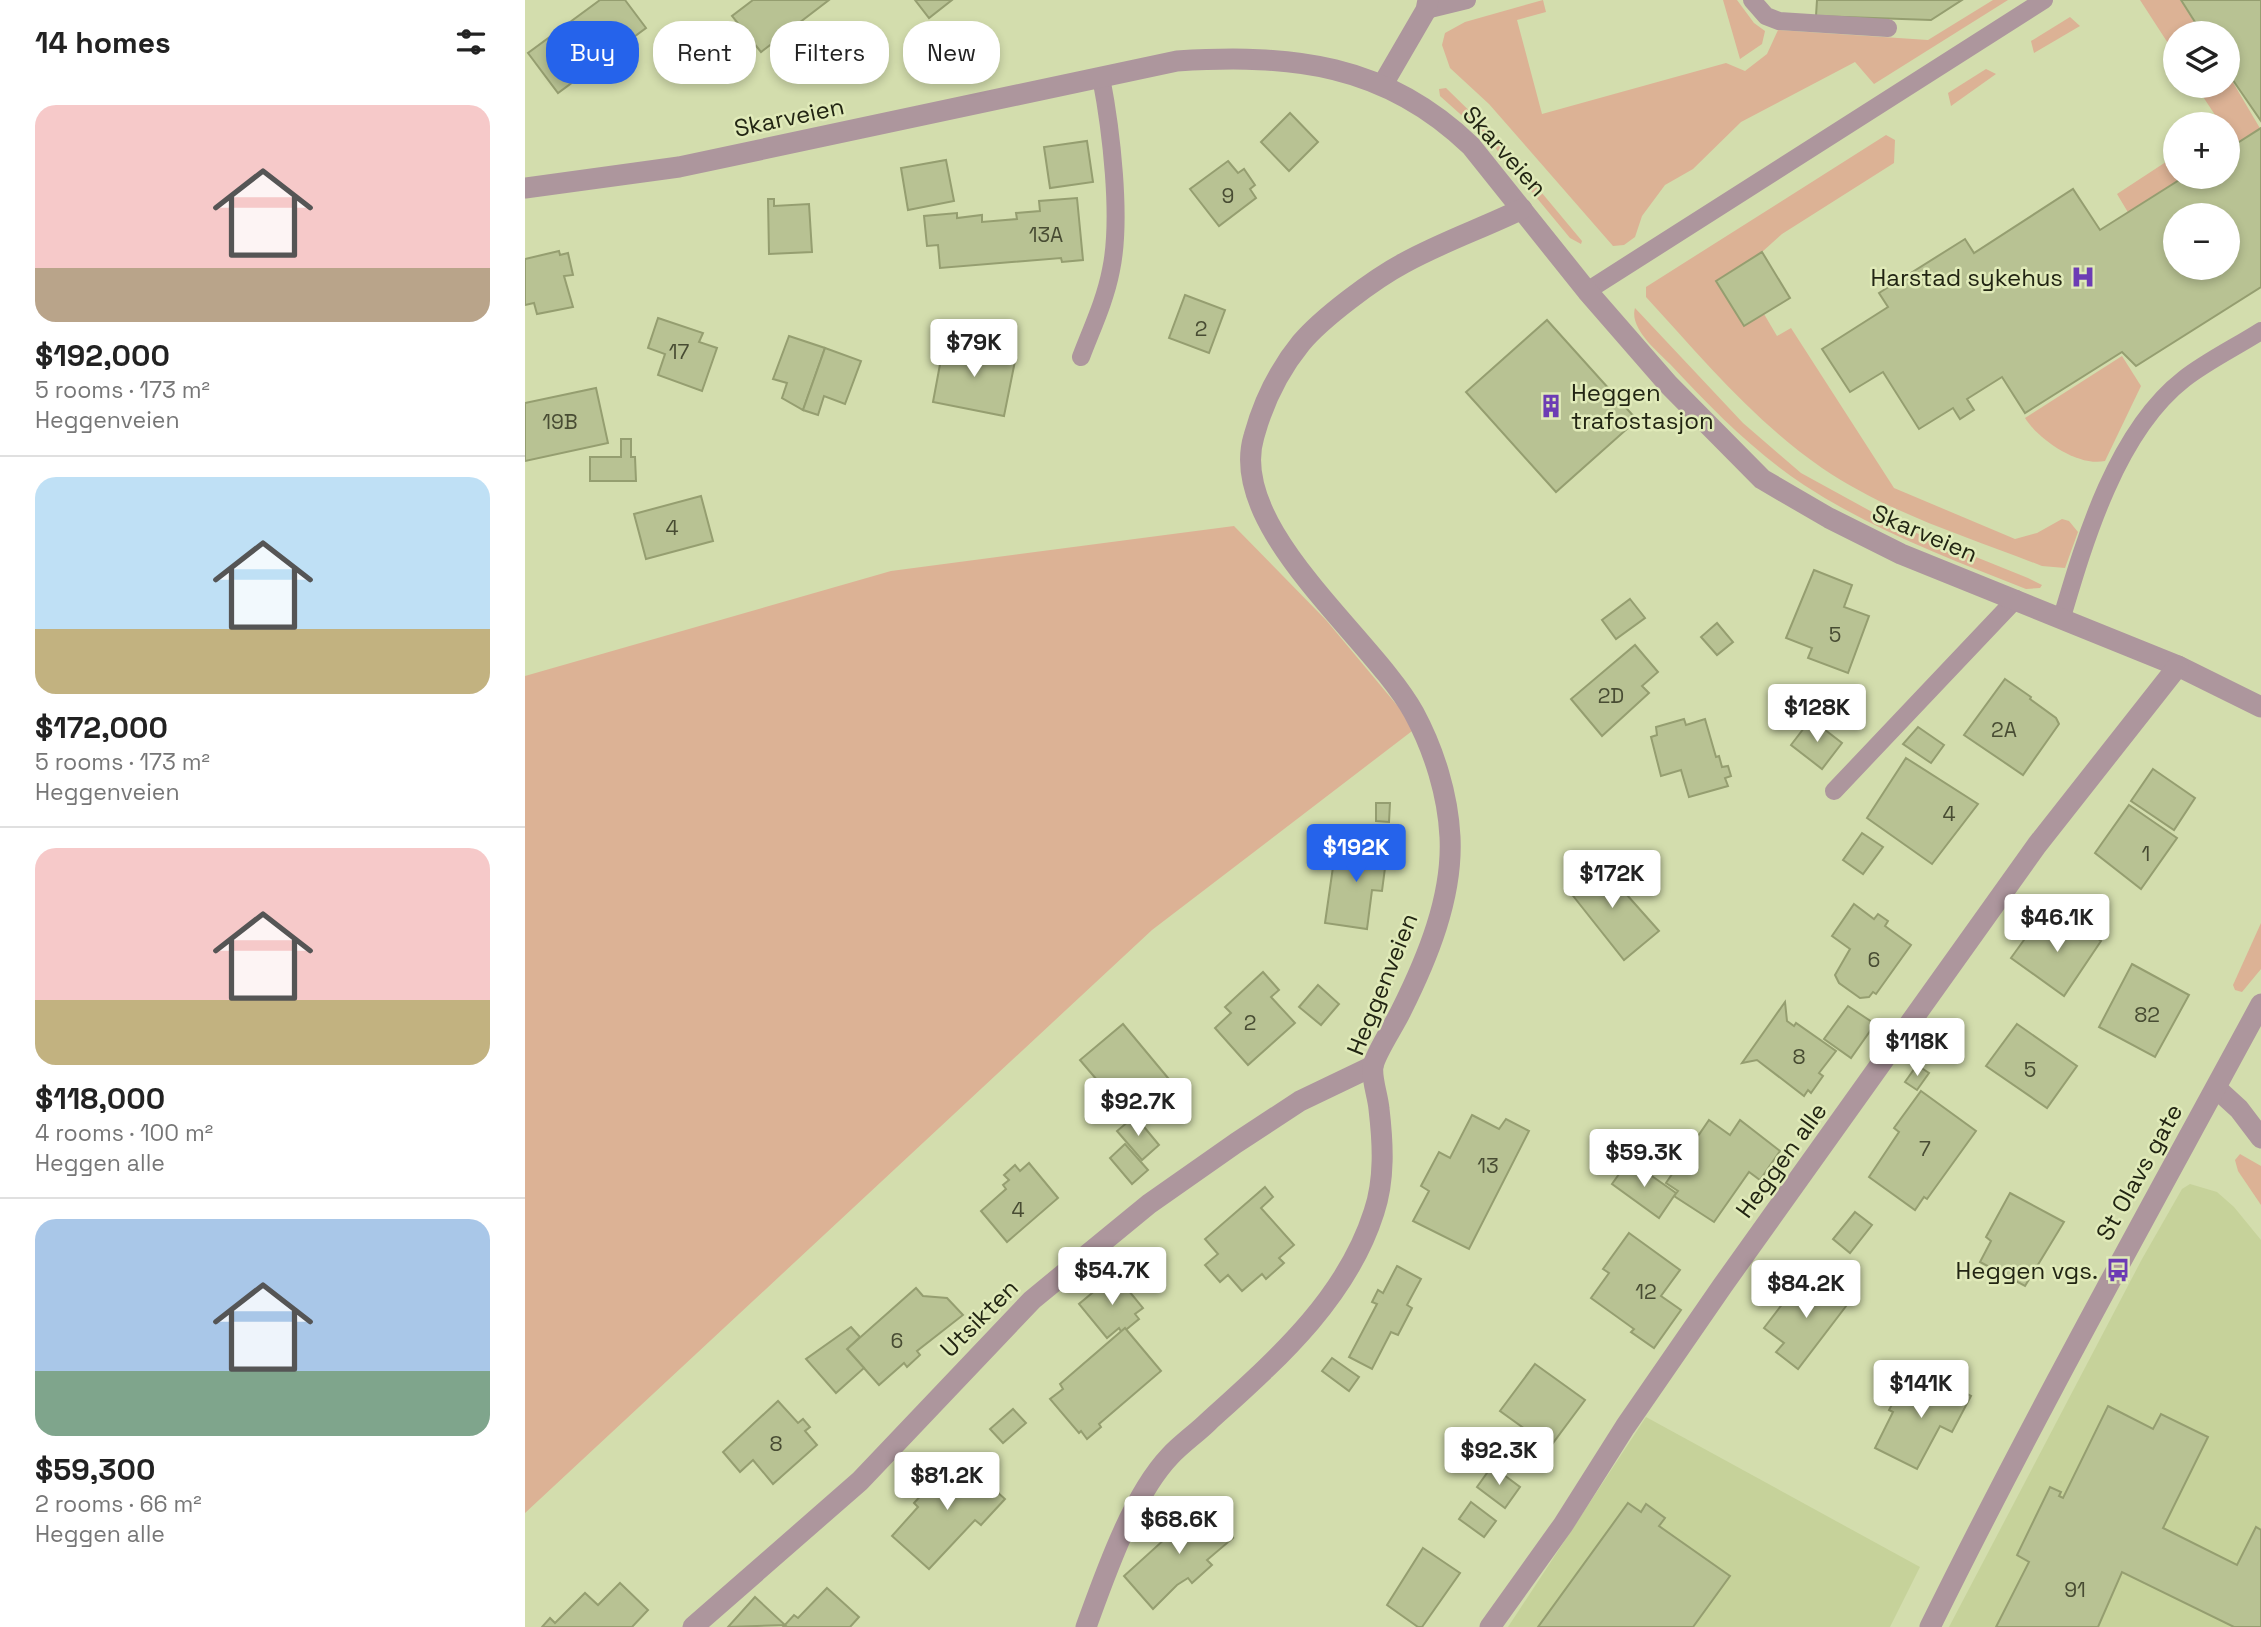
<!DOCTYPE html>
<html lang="en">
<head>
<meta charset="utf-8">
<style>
  :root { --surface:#fff; --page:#f6f6f6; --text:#222; --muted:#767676; --line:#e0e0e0; --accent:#2563eb }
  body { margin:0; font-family:"Space Grotesk",sans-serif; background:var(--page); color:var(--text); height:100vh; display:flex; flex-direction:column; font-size:26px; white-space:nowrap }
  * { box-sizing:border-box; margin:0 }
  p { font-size:23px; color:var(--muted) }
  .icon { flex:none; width:38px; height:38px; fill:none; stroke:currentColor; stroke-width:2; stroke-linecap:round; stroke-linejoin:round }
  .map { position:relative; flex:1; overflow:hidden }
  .side { display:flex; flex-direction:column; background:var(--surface); width:525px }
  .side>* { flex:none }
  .guide { position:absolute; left:21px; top:21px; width:665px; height:63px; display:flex; gap:14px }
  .buttons { position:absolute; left:1638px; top:21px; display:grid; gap:14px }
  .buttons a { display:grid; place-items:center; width:77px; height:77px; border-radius:50%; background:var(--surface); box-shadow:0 4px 10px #0003; font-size:35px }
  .price { position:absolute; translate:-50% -60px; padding:0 16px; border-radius:7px; background:#fff; color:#222; font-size:23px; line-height:46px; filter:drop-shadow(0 2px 4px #0008) }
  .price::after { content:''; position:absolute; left:50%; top:42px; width:21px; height:16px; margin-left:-10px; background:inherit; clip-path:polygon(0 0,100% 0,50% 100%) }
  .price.active { background:var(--accent); color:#fff }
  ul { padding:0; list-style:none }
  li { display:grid; align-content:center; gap:14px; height:371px; padding:0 35px }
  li+li { border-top:2px solid var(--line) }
  li span { display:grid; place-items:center; height:217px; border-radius:21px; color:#555 }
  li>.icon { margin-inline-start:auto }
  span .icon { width:126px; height:126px; fill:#fffc; stroke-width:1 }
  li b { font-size:30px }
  h2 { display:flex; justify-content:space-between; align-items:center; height:84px; padding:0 35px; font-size:30px }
  .chip { padding:0 24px; border-radius:28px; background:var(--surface); box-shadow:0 4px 10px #0003; font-size:24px; line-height:63px }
  .chip.active { background:var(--accent); color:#fff }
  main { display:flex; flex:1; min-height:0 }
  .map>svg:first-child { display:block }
  .built { fill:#c6d29a }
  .green { fill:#dcb295 }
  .building { fill:#b8c293; stroke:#959e70; stroke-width:2; fill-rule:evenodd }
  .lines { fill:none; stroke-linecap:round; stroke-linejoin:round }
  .service { stroke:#ad969d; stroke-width:18 }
  .minor { stroke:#ad969d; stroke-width:21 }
  .tertiary { stroke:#ad969d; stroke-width:21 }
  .labels { text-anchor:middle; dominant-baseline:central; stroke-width:5; stroke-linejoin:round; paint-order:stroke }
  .number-label { font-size:21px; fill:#484c33 }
  .street-label { font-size:24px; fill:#222513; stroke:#e0eab9 }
  .poi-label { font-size:24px; fill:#222513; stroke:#e0eab9; text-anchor:end }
</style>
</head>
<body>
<main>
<section class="side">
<h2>14 homes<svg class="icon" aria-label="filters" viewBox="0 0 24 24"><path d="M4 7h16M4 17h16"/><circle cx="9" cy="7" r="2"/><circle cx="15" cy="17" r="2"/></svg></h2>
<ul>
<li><span style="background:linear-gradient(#f6c9c9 75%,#b9a48a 0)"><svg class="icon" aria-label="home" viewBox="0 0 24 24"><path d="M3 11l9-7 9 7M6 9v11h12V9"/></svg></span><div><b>$192,000</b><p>5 rooms · 173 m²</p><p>Heggenveien</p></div></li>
<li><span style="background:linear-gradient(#bfe0f5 70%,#c2b280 0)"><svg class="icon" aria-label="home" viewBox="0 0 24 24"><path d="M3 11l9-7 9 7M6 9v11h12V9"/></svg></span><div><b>$172,000</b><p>5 rooms · 173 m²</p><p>Heggenveien</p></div></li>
<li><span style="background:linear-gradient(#f6c9c9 70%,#c2b280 0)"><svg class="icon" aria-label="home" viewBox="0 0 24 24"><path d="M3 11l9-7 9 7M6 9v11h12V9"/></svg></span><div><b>$118,000</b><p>4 rooms · 100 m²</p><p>Heggen alle</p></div></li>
<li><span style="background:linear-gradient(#a9c7e8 70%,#7fa58c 0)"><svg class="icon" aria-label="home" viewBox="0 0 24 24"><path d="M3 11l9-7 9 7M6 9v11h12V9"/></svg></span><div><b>$59,300</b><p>2 rooms · 66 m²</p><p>Heggen alle</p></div></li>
</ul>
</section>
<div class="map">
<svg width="1736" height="1627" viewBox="0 0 1736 1627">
  <rect width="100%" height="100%" fill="#d3ddad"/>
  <!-- built -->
  <g class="built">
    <polygon points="1665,1184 1692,1192 1709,1207 1736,1240 1736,1627 1424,1627 1617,1259 1657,1189"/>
    <polygon points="1121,1417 1395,1567 1365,1627 983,1627"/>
  </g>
  <!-- green -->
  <g class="green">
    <polygon points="1018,0 1021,12 992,20 1017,114 1201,63 1220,71 1242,54 1253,30 1403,40 1468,0 1483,0 1349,84 1330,62 1216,122 1168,169 1140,185 1117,216 1110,237 1099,245 1088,246 964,104 925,68 917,45 920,33 940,22"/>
    <polygon points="1198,0 1212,0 1229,23 1240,31 1237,44 1215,59"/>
    <polygon points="1615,0 1655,0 1676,33 1650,33 1650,54"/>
    <polygon points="1545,17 1555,26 1509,53 1506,41"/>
    <polygon points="1461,69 1471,74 1426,106 1423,93"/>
    <polygon points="1703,74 1736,130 1703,151 1703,124 1696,124 1671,86 1703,86"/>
    <polygon points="921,88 967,133 1057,241 1056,244 1045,238 962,138 915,96 914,89"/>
    <path d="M1361 135 1370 140 1369 163 1257 234 1237 252 1191 281 1219 326 1239 314 1252 336 1266 328 1369 488 1490 539 1512 533 1537 519 1544 521 1553 532 1540 568 1517 566C1443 537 1363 513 1297 468 1229 421 1176 357 1121 297V287Z"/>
    <polygon points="1650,156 1650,177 1663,177 1604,214 1592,194"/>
    <path d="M1110 308 1218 423 1276 473 1369 524 1503 578 1517 585 1515 588 1501 589C1425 559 1348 530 1279 485 1229 452 1186 408 1145 364 1132 351 1104 328 1110 308Z"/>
    <path d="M1597 356 1616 386 1580 461C1553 467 1513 439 1500 418Z"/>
    <polygon points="709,526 801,620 891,728 627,930 0,1513 0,676 366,571"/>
    <polygon points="1736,923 1736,969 1717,992 1710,990 1708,985"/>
    <polygon points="1715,1154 1736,1166 1736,1205 1713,1171 1710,1160"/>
  </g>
  <!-- building -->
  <g class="building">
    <polygon points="75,0 100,0 121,28 33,93 3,53"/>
    <polygon points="228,0 304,0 236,52 207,16"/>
    <polygon points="390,0 427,0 404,18"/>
    <polygon points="1292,0 1437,0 1406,20 1291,16"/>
    <polygon points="1656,0 1736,0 1736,121 1703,73 1703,33 1677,33"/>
    <polygon points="765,113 793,142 764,171 736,142"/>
    <path d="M1736 128V287L1611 366 1597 352 1500 413 1477 377 1442 399 1449 410 1435 419 1428 408 1394 429 1358 372 1325 392 1297 349 1363 307 1354 293 1440 239 1449 253 1548 189 1575 230 1659 177H1703V149ZM1650 215H1703V268H1650Z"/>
    <polygon points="562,141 568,182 525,188 519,147"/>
    <polygon points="421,160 429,201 383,210 376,168"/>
    <polygon points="703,161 713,173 719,169 730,185 725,189 731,198 694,226 665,189"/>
    <polygon points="552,198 558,260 537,262 536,258 415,268 413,245 402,246 399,216 432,213 432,218 457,215 457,222 492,219 491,213 515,211 514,201"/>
    <polygon points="243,199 249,199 249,206 284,204 287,252 244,254"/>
    <polygon points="34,251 35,255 43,253 48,275 39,276 48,307 12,314 9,303 0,305 0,259"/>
    <polygon points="1237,252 1265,298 1219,326 1191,281"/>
    <polygon points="660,295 700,310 684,353 644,338"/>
    <polygon points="133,318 178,333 174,342 192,348 177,391 133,375 140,354 123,348"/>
    <polygon points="1022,320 1112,420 1031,492 941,392"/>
    <polygon points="264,336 300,348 278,410 257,398 262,383 248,379"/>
    <polygon points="419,343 491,356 479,416 408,402"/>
    <polygon points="300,348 336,361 320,404 299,396 293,415 278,410"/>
    <polygon points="71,388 83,443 0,461 0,403"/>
    <polygon points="96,439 106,439 106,457 110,457 111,481 65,481 65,457 96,457"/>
    <polygon points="176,496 188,541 121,559 109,514"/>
    <polygon points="1289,570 1327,585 1319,607 1344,616 1323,673 1283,658 1287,648 1261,638"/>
    <polygon points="1105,599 1120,618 1091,639 1077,620"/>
    <polygon points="1192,623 1208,642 1192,655 1176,637"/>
    <polygon points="1110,645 1133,672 1117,686 1124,693 1077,736 1046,699"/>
    <polygon points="1480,679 1506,697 1505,699 1531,718 1534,724 1498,775 1439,735"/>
    <polygon points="1159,719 1161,725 1180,719 1191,757 1194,756 1197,767 1203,766 1206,776 1200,778 1203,786 1164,797 1156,770 1136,776 1126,737 1132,735 1131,727"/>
    <polygon points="1286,719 1317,743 1297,769 1266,745"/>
    <polygon points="1393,727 1419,745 1406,763 1378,744"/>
    <polygon points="1381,758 1453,804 1407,864 1342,818"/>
    <polygon points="1628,769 1670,798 1649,830 1606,801"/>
    <polygon points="851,803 865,803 864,822 851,821"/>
    <polygon points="1604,805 1652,838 1616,889 1570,853"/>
    <polygon points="1337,833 1358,847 1338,874 1318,860"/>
    <polygon points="825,839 863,845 857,891 847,890 842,929 800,923 809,860 822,862"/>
    <polygon points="1070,859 1134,931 1099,960 1045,892 1045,881"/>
    <polygon points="1329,904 1349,919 1353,914 1363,921 1360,926 1386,945 1351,994 1348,992 1344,997 1335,998 1314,983 1310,975 1325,949 1307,936"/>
    <polygon points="1542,916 1576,941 1539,996 1486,958 1512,922 1529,934"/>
    <polygon points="1607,964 1664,995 1630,1057 1574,1027"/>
    <polygon points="738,972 754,990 746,997 770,1023 723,1065 690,1028 706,1013 700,1007"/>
    <polygon points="793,985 814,1004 796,1025 774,1007"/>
    <polygon points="1260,1002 1262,1021 1269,1026 1271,1023 1311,1051 1294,1073 1298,1076 1286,1093 1283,1090 1279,1096 1232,1060 1217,1063"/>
    <polygon points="1323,1006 1350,1024 1326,1058 1299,1039"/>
    <polygon points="598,1024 643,1078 601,1114 555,1060"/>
    <polygon points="1492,1024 1552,1066 1522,1108 1461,1066"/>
    <polygon points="1392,1065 1404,1073 1392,1090 1380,1082"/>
    <polygon points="1396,1091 1451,1131 1402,1199 1399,1197 1390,1210 1344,1177 1374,1132 1369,1128"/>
    <polygon points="947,1115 974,1129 981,1119 1004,1131 944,1249 888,1221 904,1191 896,1186 914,1152 925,1158"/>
    <polygon points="610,1116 634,1145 617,1160 592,1131"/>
    <polygon points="1184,1120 1205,1135 1215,1120 1255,1151 1235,1180 1224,1172 1189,1222 1149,1196 1153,1191 1141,1183"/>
    <polygon points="600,1144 623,1170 607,1184 585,1158"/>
    <polygon points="1104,1160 1151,1193 1134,1218 1087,1184"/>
    <polygon points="504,1163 533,1198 482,1242 456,1211 481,1189 478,1185 484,1180 479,1175 490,1165 495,1171"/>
    <polygon points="740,1187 748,1197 736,1208 769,1245 754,1258 759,1263 741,1279 737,1274 717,1291 703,1275 695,1282 680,1265 693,1254 680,1239"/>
    <polygon points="1485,1193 1539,1222 1500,1286 1455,1262 1466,1241 1461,1237"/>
    <polygon points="1330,1212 1347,1225 1325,1253 1308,1239"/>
    <polygon points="1104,1233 1155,1270 1136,1296 1156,1310 1129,1348 1106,1332 1109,1329 1066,1298 1084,1273 1078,1269"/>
    <polygon points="872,1266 896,1279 882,1305 887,1308 873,1335 866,1332 847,1369 824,1357 852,1304 847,1302 853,1290 858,1293"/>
    <polygon points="590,1274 618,1308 610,1314 614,1319 597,1333 594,1328 582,1338 554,1304"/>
    <polygon points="1306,1280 1328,1297 1273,1369 1251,1352 1259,1343 1239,1328 1275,1281 1294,1295"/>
    <polygon points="391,1288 398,1296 422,1298 438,1315 392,1351 395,1355 382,1367 379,1363 354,1385 322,1349"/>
    <polygon points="326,1327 335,1337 322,1349 339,1368 311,1393 281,1359"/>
    <polygon points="600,1328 636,1371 574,1424 576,1427 562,1439 556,1431 554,1433 525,1399 538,1389 535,1384"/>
    <polygon points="807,1358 834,1377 824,1391 797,1371"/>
    <polygon points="1010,1364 1060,1400 1025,1447 975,1411"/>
    <polygon points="1403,1374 1446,1396 1427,1432 1415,1426 1392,1469 1350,1448 1368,1412 1364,1410 1377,1386 1393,1394"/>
    <polygon points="253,1401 273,1423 278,1419 285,1427 280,1431 292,1445 248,1484 228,1460 215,1472 198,1452"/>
    <polygon points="1583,1406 1628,1429 1636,1414 1683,1437 1638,1528 1712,1565 1731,1527 1736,1530 1736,1627 1709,1627 1597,1572 1573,1627 1471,1627 1504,1562 1492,1555 1525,1487 1536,1492 1534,1496 1538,1498"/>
    <polygon points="488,1409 501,1423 478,1443 465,1429"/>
    <polygon points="432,1456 480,1499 456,1525 450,1520 404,1569 367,1536 393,1507 389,1503"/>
    <polygon points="967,1466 995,1487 980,1508 952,1487"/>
    <polygon points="946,1502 971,1521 959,1537 934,1519"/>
    <polygon points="1103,1503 1116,1512 1121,1504 1140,1518 1134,1526 1205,1576 1168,1627 1013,1627"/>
    <polygon points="678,1505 708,1538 682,1560 687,1565 667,1583 663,1578 652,1585 628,1609 599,1576 641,1538 637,1533 663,1511 667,1515"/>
    <polygon points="898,1548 935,1573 897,1627 893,1627 862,1605"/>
    <polygon points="95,1583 123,1610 107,1627 17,1627 25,1618 30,1623 60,1593 73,1605"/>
    <polygon points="302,1588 334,1617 325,1627 258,1627 269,1615 273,1618"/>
    <polygon points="230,1597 260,1625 203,1627"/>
  </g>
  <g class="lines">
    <!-- service -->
    <g class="service">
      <polyline points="1227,0 1241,16 1254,21 1363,28"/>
      <polyline points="901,10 942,0"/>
      <polyline points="1062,291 1519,0"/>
      <path d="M556 357C567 328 580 301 586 270 597 218 586 129 576 77"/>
      <path d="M1537 617C1560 539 1592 431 1659 379 1682 361 1711 347 1736 331"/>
      <polyline points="1309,791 1491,599"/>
    </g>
    <!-- minor -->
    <g class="minor">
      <polyline points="858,84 901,10 903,0"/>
      <path d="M0 188 154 167 652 61C766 54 860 63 946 146L1062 291 1143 384 1237 479 1304 518 1376 554 1653 666 1736 707"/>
      <polyline points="1691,1088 1714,1109 1736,1138"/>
      <polyline points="168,1627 335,1481 507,1300 624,1204 711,1143 775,1101 848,1066"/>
      <path d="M561 1627C580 1575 607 1496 645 1456 657 1443 672 1433 684 1421 750 1361 821 1300 849 1212 860 1179 858 1143 854 1109 853 1096 846 1078 848 1066 851 1052 869 1026 876 1011 902 959 928 897 925 837 923 795 909 750 889 713 847 637 701 528 729 436 738 403 754 370 776 343 797 318 849 279 879 263 917 242 958 228 997 209"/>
      <polyline points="965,1627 1038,1525 1100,1427 1198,1285 1512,845 1653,666"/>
    </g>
    <!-- tertiary -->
    <path class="tertiary" d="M1405 1627C1509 1416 1624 1211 1736 1004"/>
  </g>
  <!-- icons -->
  <defs>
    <g id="hospital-bare" transform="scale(1.89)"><path d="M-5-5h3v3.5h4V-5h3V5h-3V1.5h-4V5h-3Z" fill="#6c3cb4" stroke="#e0eab9" stroke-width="2.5" paint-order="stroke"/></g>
    <g id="building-bare" transform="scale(1.89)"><path d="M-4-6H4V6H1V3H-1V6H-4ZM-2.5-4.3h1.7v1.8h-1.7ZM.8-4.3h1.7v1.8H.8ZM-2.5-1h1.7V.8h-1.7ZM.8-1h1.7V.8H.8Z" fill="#6c3cb4" stroke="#e0eab9" stroke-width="2.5" paint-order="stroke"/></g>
    <g id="bus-bare" transform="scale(1.89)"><path d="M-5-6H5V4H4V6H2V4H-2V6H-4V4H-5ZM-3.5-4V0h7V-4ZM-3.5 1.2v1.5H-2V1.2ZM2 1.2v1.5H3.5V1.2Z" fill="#6c3cb4" stroke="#e0eab9" stroke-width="2.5" paint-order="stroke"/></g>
  </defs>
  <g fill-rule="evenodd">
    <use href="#hospital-bare" x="1558" y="277"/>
    <use href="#building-bare" x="1026" y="406"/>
    <use href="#bus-bare" x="1593" y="1270"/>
  </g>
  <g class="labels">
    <!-- number labels -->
    <g class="number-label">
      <text x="703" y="195">9</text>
      <text x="521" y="234">13A</text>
      <text x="676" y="328">2</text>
      <text x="154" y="351">17</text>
      <text x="35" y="421">19B</text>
      <text x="147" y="527">4</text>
      <text x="1310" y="634">5</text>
      <text x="1086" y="695">2D</text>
      <text x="1479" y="729">2A</text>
      <text x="1424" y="813">4</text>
      <text x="1621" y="853">1</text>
      <text x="1349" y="959">6</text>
      <text x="1622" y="1014">82</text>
      <text x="725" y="1022">2</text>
      <text x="1274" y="1056">8</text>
      <text x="1505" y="1069">5</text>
      <text x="1400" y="1148">7</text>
      <text x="963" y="1165">13</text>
      <text x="493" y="1209">4</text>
      <text x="1121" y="1291">12</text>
      <text x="372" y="1340">6</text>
      <text x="251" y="1443">8</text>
      <text x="1550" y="1589">91</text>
    </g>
    <!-- street labels -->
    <g class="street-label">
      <text transform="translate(264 117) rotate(-12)">Skarveien</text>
      <text transform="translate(980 151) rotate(48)">Skarveien</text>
      <text transform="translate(1400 533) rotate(23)">Skarveien</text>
      <text transform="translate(857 984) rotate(-68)">Heggenveien</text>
      <text transform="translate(1256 1160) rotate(-54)">Heggen alle</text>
      <text transform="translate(1614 1172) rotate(-61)">St Olavs gate</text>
      <text transform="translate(454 1318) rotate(-45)">Utsikten</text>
    </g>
    <!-- poi labels -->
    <g class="poi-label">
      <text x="1538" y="277">Harstad sykehus</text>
      <text x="1046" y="392" text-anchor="start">Heggen<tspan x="1046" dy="28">trafostasjon</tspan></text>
      <text x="1573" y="1270">Heggen vgs.</text>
    </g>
  </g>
</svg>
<div class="buttons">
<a><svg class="icon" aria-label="layers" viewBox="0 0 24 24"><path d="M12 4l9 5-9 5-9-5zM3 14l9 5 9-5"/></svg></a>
<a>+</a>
<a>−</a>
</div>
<b class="price" style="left:449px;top:379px">$79K</b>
<b class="price" style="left:1292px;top:744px">$128K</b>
<b class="price active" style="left:831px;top:884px">$192K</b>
<b class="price" style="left:1087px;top:910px">$172K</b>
<b class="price" style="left:1532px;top:954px">$46.1K</b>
<b class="price" style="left:1392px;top:1078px">$118K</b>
<b class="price" style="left:613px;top:1138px">$92.7K</b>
<b class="price" style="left:1119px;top:1189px">$59.3K</b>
<b class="price" style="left:587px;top:1307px">$54.7K</b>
<b class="price" style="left:1281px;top:1320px">$84.2K</b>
<b class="price" style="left:1396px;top:1420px">$141K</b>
<b class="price" style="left:974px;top:1487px">$92.3K</b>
<b class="price" style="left:422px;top:1512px">$81.2K</b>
<b class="price" style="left:654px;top:1556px">$68.6K</b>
<div class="guide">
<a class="chip active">Buy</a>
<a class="chip">Rent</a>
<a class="chip">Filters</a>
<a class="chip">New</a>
</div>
</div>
</main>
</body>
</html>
